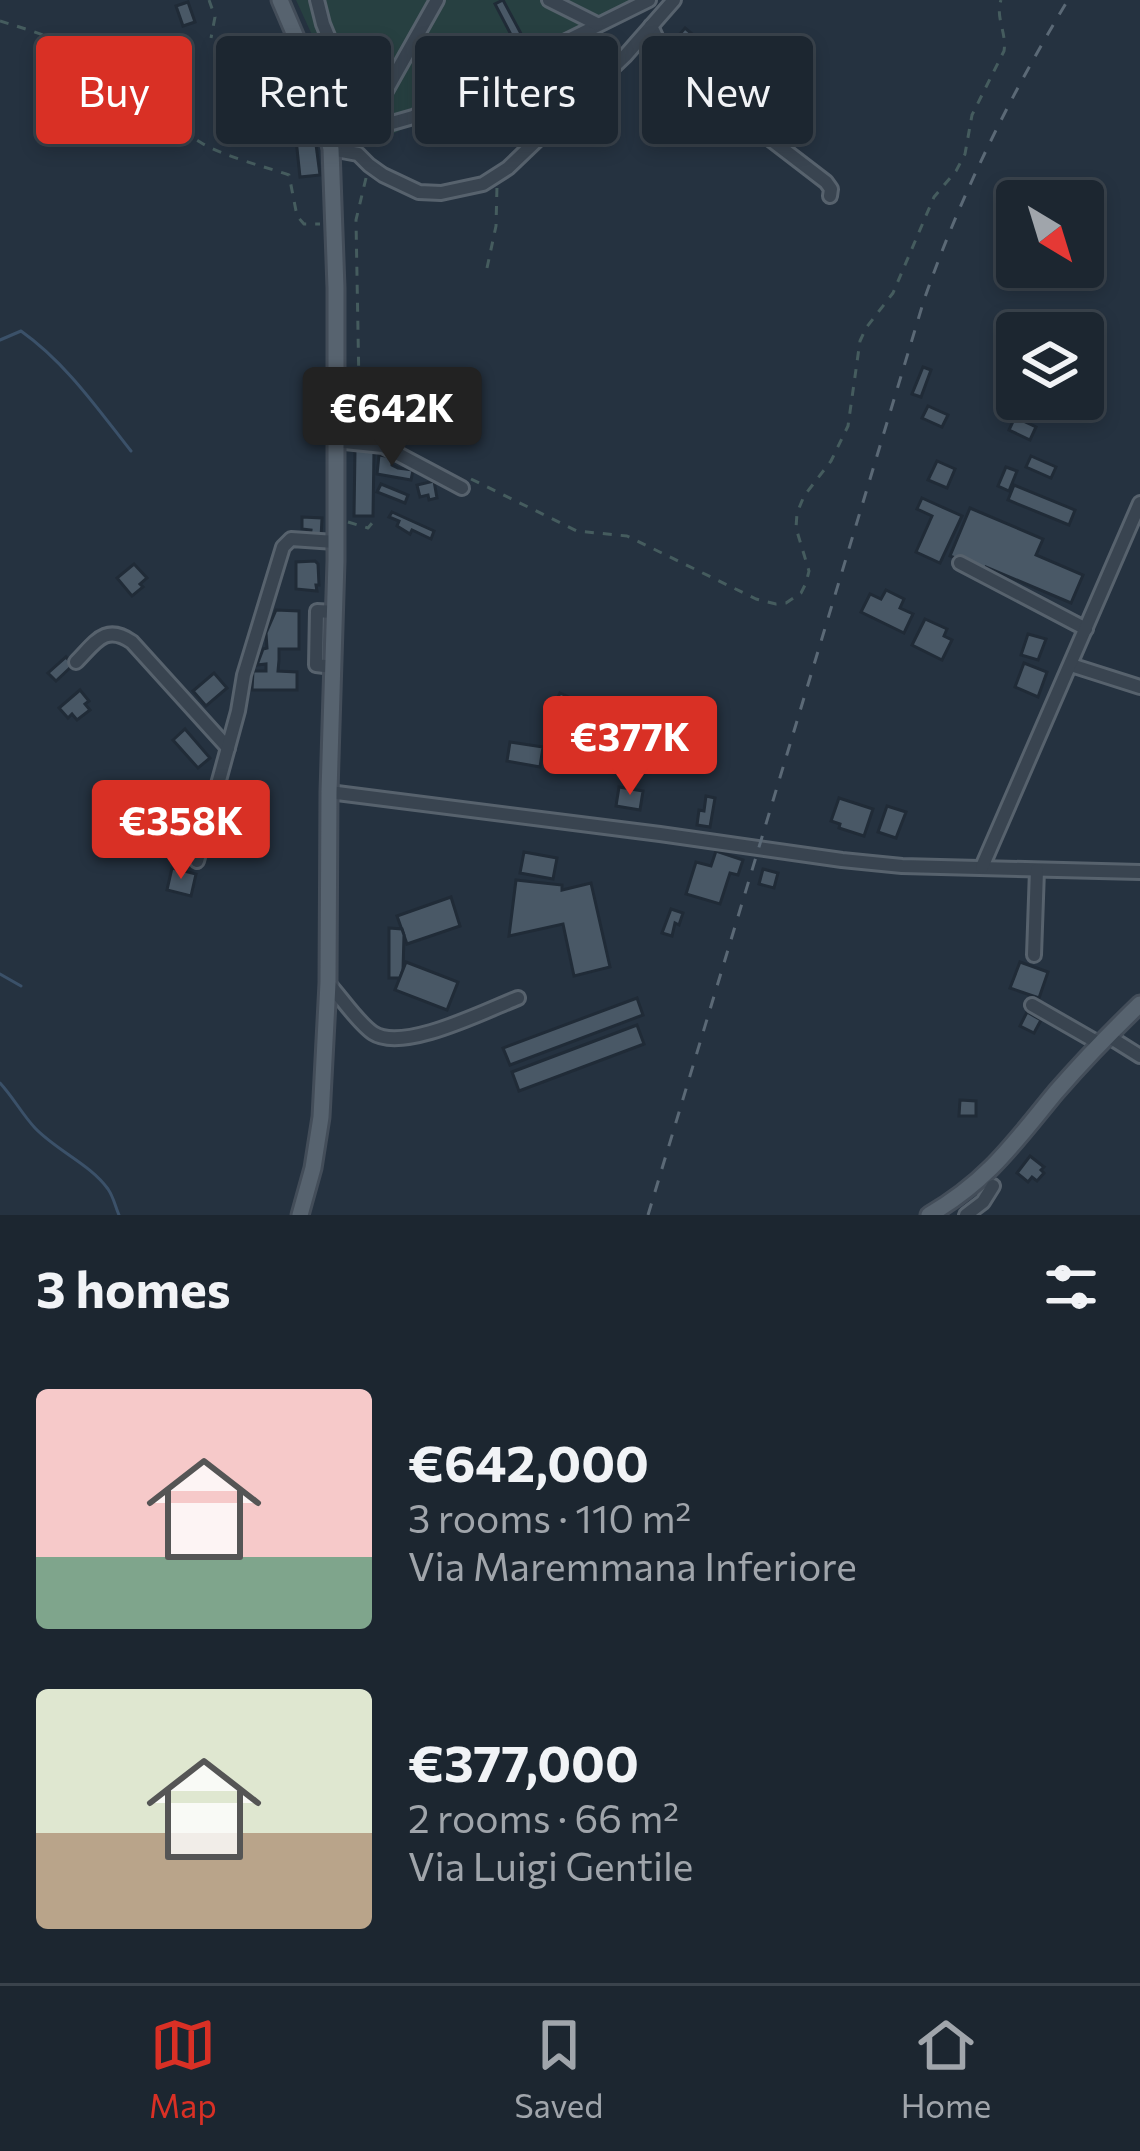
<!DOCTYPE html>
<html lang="en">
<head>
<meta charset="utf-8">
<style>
  :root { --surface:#1c2630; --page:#252e38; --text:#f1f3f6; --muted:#a0a5ab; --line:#3a434c; --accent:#d93025 }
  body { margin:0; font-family:Commissioner,sans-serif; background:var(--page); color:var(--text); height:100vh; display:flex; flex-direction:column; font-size:45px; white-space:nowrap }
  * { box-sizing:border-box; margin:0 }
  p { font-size:39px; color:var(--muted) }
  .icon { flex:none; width:66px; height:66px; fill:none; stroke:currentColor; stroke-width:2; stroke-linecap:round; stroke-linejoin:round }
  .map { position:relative; height:1215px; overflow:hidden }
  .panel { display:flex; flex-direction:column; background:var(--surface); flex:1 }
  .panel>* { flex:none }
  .guide { position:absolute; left:36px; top:36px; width:1068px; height:108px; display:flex; gap:24px }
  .needle { width:78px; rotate:142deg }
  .tools { position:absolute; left:996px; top:180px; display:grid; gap:24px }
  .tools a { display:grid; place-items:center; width:108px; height:108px; border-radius:12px; background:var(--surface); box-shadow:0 6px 18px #0003,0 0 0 3px var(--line); font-size:60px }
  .price { position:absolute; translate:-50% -102px; padding:0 27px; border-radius:12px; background:var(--accent); color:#fff; font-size:39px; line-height:78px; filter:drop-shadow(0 3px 6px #0008) }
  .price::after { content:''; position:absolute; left:50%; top:72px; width:36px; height:27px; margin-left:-18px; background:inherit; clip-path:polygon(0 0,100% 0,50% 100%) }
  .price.on { background:#222; color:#fff }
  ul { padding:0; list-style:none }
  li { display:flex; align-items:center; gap:36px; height:300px; padding:0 36px }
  li span { display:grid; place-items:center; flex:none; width:336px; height:240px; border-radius:12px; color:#555 }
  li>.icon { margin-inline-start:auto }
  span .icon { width:144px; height:144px; fill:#fffc; stroke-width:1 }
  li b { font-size:51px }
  h2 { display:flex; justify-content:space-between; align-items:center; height:144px; padding:0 36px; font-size:51px }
  .tag { padding:0 42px; border-radius:12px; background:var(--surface); box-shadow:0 6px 18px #0003,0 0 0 3px var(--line); font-size:42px; line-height:108px }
  .tag.on { background:var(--accent); color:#fff }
  .dock { display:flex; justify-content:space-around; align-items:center; height:168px; border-top:3px solid var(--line); background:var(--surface); font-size:33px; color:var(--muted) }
  .dock a { display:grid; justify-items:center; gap:6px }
  .dock .on { color:var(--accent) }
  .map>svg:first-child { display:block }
  .green { fill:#274041 }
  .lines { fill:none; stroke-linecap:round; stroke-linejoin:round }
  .stream { stroke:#3b5169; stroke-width:3 }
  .building { fill:#495866; stroke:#202b37; stroke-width:3 }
  .minor-casing { stroke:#57626d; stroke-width:18 }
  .major-casing { stroke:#434d59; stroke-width:21 }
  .path { stroke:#455c5e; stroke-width:3; stroke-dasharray:9 9; stroke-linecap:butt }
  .minor { stroke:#394450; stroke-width:12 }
  .major { stroke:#57636f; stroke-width:15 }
  .rail { stroke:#5b6976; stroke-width:3; stroke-dasharray:12 12; stroke-linecap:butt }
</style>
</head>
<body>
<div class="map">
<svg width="1140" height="1215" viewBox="0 0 1140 1215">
  <rect width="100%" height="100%" fill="#253240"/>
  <!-- green -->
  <polygon class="green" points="296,0 658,0 373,144 337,112 318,48"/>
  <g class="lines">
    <!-- stream -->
    <g class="stream">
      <path d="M0 340 21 331C66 363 97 408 131 451"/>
      <polyline points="0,974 21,986"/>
      <path d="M0 1083C13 1097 22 1114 35 1128 57 1151 90 1164 108 1189 114 1198 115 1206 119 1215"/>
    </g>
  </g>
  <!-- building -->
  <g class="building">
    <polygon points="503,0 526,43 518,48 495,4"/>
    <polygon points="188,2 195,22 183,26 176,6"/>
    <polygon points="685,28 712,51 700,64 674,41"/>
    <polygon points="315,137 320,175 300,177 296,139"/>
    <polygon points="923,367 931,370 921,397 912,394"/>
    <polygon points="928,406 948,415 942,427 922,418"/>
    <polygon points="1015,417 1036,427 1030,440 1009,430"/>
    <polygon points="355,450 374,450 373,516 354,516"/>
    <polygon points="379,455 392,457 392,465 398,468 413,470 411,480 377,474"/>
    <polygon points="1031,456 1056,467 1051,478 1026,467"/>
    <polygon points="937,461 955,469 947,488 928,480"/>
    <polygon points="1006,467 1017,471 1009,491 998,486"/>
    <polygon points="434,481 437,498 429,500 428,495 420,497 417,485"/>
    <polygon points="381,484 408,495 405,503 377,492"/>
    <polygon points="1014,485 1075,510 1069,525 1008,500"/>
    <polygon points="922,498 962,516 940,563 916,552 932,516 917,509"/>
    <polygon points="970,508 1043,539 1036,555 1083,575 1071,603 986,567 985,570 950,556"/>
    <polygon points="392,512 434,531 431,539 412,530 410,534 397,526 399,521 389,517"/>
    <polygon points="302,517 322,518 321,538 310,538 311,530 302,529"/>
    <polygon points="315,561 318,564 319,585 316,585 317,591 296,589 296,562"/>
    <polygon points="134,564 147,578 140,584 143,587 132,596 117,578"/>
    <polygon points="886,590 904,599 900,608 913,614 904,633 861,612 870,594 881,599"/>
    <polygon points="276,610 299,611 299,649 279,649 279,660 278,671 297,672 297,690 252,690 253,671 266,671 266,664 257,665 263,649 267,648 266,633"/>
    <polygon points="925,619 947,629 944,636 952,640 942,660 912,645"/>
    <polygon points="1028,634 1046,639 1038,660 1021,655"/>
    <polygon points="66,657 73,665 56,681 48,673"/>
    <polygon points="1024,663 1047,672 1038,697 1015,687"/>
    <polygon points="214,673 227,688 206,706 193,691"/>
    <polygon points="80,690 89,701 85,704 90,710 77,720 72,714 68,718 59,708"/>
    <polygon points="560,693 582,703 576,716 554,706"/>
    <polygon points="671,719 678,725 681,722 690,728 678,744 662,731"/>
    <polygon points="185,729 210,758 198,768 173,740"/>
    <polygon points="600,735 609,737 601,770 584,765 590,741 598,743"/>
    <polygon points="510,742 543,747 540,767 507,761"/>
    <polygon points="619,787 643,791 640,810 616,806"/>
    <polygon points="179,796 193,811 168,833 155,817"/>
    <polygon points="706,796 715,798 710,827 697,825 699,810 704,811"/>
    <polygon points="839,798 873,809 864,836 839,828 840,824 831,821"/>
    <polygon points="887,806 906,812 896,838 878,832"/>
    <polygon points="716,851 743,860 738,875 730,873 720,904 686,894 696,862 711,866"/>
    <polygon points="524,852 557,858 553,879 520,873"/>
    <polygon points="172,868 196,874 191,896 167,890"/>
    <polygon points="763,869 778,873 774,888 759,884"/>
    <polygon points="516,880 562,885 562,890 591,883 610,967 574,976 563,924 509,936"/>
    <polygon points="451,897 460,926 407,944 397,916"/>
    <polygon points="671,909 683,913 679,925 675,923 672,936 662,933"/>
    <polygon points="389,928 402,929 404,935 403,970 400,978 389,978"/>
    <polygon points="406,962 458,982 447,1010 395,990"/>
    <polygon points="1020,962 1048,972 1039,998 1010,988"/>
    <polygon points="637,998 643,1015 510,1065 503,1048"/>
    <polygon points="1027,1012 1041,1020 1034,1033 1020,1026"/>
    <polygon points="637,1025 644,1044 519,1091 512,1072"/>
    <polygon points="960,1100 976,1101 976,1116 959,1116"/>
    <polygon points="1030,1156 1044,1167 1041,1170 1044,1173 1037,1181 1032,1177 1028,1182 1017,1173"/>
  </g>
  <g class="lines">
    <!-- minor casing -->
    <g class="minor-casing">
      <g id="minor">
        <polyline points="317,0 323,24 364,124 385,125 413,117 649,0"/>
        <polyline points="549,0 597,24"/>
        <polyline points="651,26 667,60 826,182 831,189 830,196"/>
        <polyline points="331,149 358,154 369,165 383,175 419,192 441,193 483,184 508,168 625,56 674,0"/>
        <polyline points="331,149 364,124 378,105 437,0"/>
        <polyline points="335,441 383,446 462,488"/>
        <polyline points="960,563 1086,629"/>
        <path d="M76 662C95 643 105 623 132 642L228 748"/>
        <polyline points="1071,665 1140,687"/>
        <polyline points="333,667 316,665 317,611 334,612"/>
        <polyline points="329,792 660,834 842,860 902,866 1140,872"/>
        <polyline points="197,861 238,711 244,675 283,547 291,539 335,542"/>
        <polyline points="982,867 1140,503"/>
        <polyline points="1034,955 1037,870"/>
        <path d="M328 983C341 997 358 1023 373 1033 403 1053 487 1010 518 998"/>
        <polyline points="1032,1005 1100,1044"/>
        <polyline points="1108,1036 1140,1056"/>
        <polyline points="966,1215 983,1202 993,1186"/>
      </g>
    </g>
    <!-- major casing -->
    <g class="major-casing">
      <g id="major">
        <polyline points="280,0 315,82 331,149 336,288 336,561 329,792 328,983 321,1117 313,1168 300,1215"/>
        <path d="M929 1215C988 1181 1014 1143 1056 1092 1083 1061 1111 1032 1140 1004"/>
      </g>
    </g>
    <!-- path -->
    <g class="path">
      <polyline points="209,0 215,17 211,38"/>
      <path d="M0 21C47 35 98 53 137 85 158 103 176 127 200 142 222 156 263 166 289 175L297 216 304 224H320"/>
      <polyline points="366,178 356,220 359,387 380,425 405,443"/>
      <polyline points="487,268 496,226 497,186"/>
      <path d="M471 479 577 531 627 536 756 599 776 604 786 603 801 593 806 583 809 571 796 528 797 513 804 496 831 461 848 426 860 341 866 328 893 293 934 197 956 171 965 154 972 115 1004 51C1007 33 995 17 1001 0"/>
      <polyline points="348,522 368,528 373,522"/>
    </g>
    <!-- minor -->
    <use href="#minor" class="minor"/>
    <!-- major -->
    <use href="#major" class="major"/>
    <!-- rail -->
    <path class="rail" d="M648 1215 924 300C960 196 1011 94 1068 0"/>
  </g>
</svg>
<div class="tools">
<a><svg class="needle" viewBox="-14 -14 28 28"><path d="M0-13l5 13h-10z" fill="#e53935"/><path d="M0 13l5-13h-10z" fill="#a0a5ab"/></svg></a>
<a><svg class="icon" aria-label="layers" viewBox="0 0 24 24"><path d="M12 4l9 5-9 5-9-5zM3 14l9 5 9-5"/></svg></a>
</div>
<b class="price on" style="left:392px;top:469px">€642K</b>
<b class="price" style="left:630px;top:798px">€377K</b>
<b class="price" style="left:181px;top:882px">€358K</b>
<div class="guide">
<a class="tag on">Buy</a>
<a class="tag">Rent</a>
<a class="tag">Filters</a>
<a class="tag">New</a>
</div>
</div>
<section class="panel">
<h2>3 homes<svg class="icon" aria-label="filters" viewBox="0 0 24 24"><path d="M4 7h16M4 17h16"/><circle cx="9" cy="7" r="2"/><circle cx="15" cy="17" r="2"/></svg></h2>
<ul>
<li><span style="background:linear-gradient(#f6c9c9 70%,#7fa58c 0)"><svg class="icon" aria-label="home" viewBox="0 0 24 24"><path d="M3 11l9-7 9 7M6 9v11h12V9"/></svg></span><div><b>€642,000</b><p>3 rooms · 110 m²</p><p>Via Maremmana Inferiore</p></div></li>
<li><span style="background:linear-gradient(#dfe7d0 60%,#b9a48a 0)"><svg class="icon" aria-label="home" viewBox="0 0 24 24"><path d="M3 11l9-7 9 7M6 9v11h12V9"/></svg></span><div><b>€377,000</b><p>2 rooms · 66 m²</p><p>Via Luigi Gentile</p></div></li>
</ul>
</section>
<nav class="dock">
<a class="on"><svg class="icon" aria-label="map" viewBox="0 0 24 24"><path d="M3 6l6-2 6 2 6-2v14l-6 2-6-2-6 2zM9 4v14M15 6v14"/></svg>Map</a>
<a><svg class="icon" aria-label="saved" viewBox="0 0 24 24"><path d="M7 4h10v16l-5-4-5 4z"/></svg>Saved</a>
<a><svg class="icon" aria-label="home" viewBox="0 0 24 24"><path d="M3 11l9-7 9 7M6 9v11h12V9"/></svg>Home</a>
</nav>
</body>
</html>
